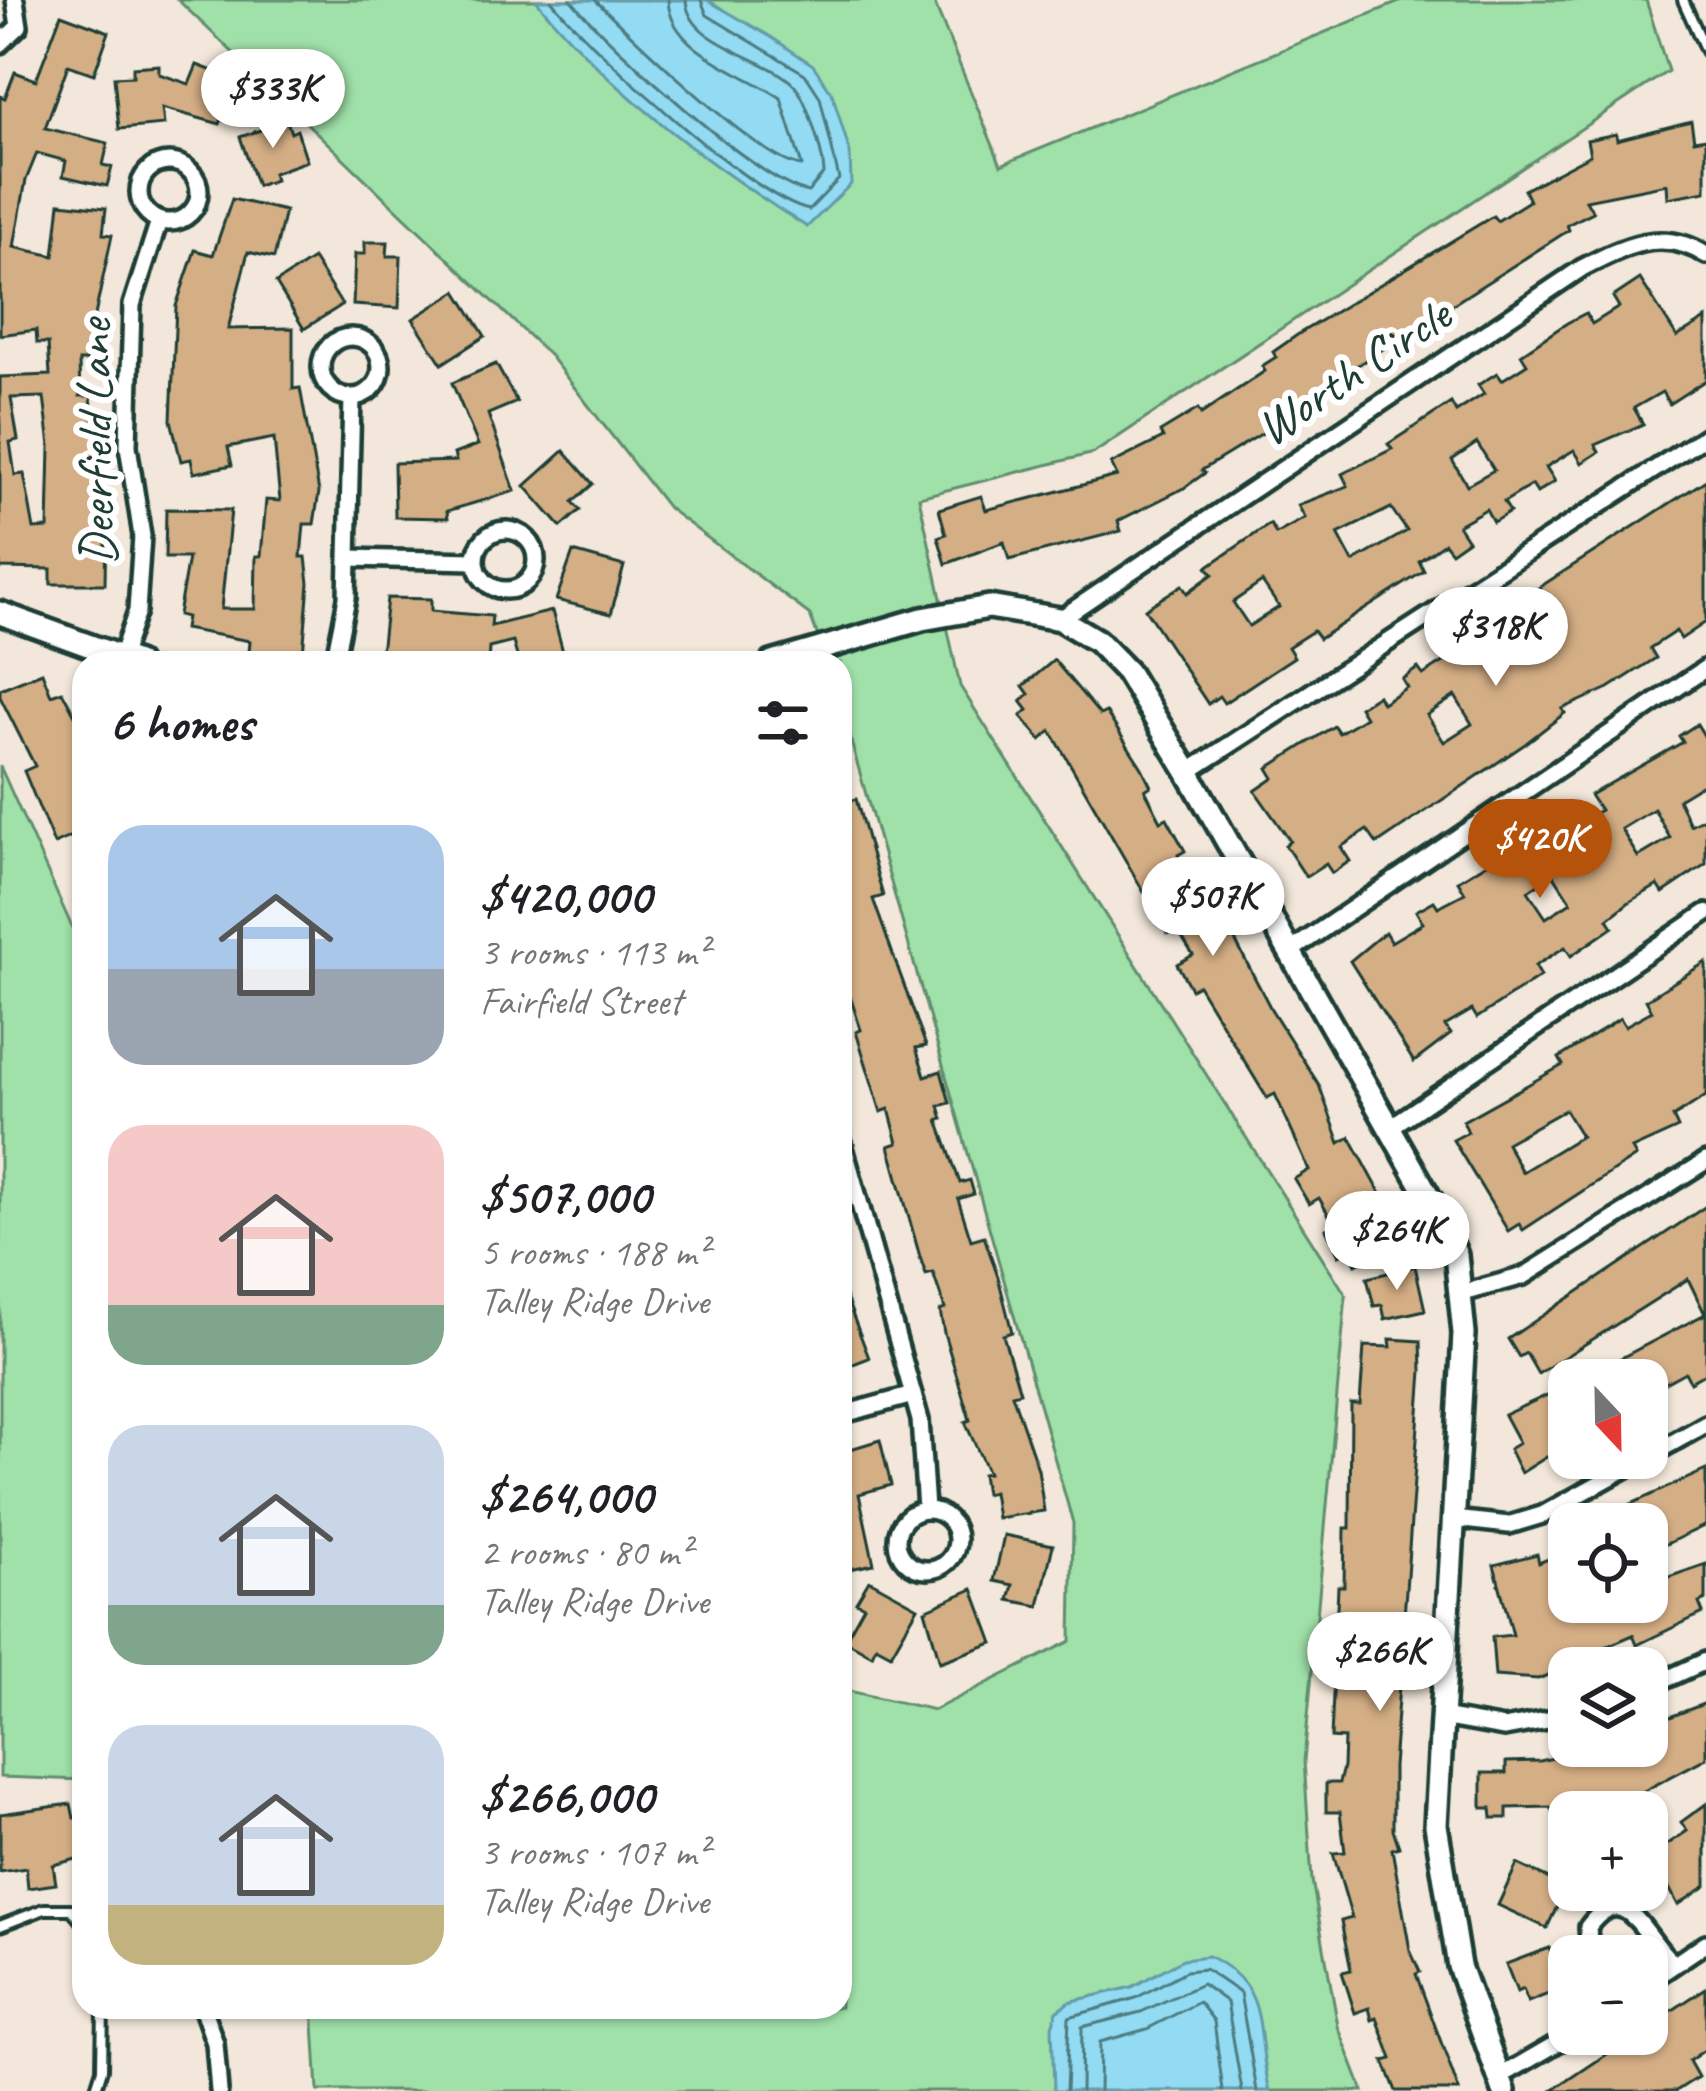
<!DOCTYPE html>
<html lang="en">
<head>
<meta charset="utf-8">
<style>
  :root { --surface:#fff; --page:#f2f2f2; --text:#202124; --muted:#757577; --accent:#b45309 }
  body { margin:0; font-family:Caveat,sans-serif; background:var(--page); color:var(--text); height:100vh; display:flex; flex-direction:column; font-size:45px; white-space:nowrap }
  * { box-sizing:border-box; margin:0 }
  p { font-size:39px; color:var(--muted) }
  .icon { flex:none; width:66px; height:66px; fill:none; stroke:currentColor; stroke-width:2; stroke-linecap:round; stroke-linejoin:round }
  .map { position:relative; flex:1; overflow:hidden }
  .drawer { position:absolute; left:72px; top:651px; width:780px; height:1368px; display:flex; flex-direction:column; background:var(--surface); border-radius:36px; box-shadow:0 3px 9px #0004 }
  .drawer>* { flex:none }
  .needle { width:78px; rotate:158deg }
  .buttons { position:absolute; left:1548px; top:1359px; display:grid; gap:24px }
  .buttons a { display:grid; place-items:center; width:120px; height:120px; border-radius:24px; background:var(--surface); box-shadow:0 3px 9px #0004; font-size:60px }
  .price { position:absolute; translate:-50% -102px; padding:0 27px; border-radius:42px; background:#fff; color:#222; font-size:39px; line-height:78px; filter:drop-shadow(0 3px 6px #0008) }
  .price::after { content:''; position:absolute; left:50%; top:72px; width:36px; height:27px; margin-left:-18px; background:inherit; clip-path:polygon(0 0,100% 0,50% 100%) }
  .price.on { background:var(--accent); color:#fff }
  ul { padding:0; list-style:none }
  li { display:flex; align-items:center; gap:36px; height:300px; padding:0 36px }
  li span { display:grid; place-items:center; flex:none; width:336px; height:240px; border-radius:36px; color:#555 }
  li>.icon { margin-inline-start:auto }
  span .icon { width:144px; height:144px; fill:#fffc; stroke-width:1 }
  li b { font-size:51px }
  h2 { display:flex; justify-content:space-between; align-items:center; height:144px; padding:0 36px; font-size:51px }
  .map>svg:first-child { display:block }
  .green { fill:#a0e0a9; stroke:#608e6e; stroke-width:3 }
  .water { fill:#92dbf3; stroke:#649ca7; stroke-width:3 }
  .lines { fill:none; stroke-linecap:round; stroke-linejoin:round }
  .shore { stroke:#4d7c80; stroke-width:3 }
  .building { fill:#d4ae85; stroke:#1f3d34; stroke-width:3; fill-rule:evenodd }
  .lane-casing { stroke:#1f3d34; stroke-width:16 }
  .street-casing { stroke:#1f3d34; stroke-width:24 }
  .secondary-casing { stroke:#1f3d34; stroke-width:30 }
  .lane { stroke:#fff; stroke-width:8 }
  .street { stroke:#fff; stroke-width:15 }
  .secondary { stroke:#fff; stroke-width:21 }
  .labels { text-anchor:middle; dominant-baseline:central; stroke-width:12; stroke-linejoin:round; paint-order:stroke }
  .street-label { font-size:51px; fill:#1f3d34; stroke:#fff }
</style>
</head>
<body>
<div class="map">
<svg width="1706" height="2091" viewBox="0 0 1706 2091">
  <rect width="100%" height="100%" fill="#f2e7da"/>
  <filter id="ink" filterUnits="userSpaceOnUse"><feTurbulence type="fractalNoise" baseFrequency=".00833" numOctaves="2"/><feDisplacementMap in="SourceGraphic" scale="24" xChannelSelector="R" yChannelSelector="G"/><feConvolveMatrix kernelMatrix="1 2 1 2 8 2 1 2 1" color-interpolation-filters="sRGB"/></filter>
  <g filter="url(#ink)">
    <!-- green -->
    <g class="green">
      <polygon points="178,0 933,0 1001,165 1404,0 1646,0 1668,71 1094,453 919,497 960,686 1346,1295 1304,1761 1312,1880 1338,2026 1363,2091 318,2091 313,2007 840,2007 840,1689 934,1710 1071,1641 1073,1523 840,703 840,663 828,663 810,615 668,508 550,356"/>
      <polygon points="0,766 84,954 84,1780 0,1777"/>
    </g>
    <!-- water -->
    <g class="water">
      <path d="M536 0H707L771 37 813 65 832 93 850 153 851 184 807 227C708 165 610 91 536 0Z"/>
      <path d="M1208 1956C1273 1987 1254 2031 1270 2091H1054L1052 2026 1057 2011 1069 2002 1132 1987 1183 1959Z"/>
    </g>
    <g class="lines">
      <!-- shore -->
      <g class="shore">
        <path d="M551 0C591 49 752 198 809 210L839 179 820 97 805 74 707 15 701 0"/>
        <path d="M571 0C606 42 760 184 808 192L824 173C823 154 807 98 794 85 766 56 688 45 686 0"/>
        <path d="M595 0C630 34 761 163 802 166L781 98C744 72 670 52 668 0"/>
        <polyline points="1066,2091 1069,2017 1136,1998 1186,1971 1205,1969 1240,1993 1257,2091"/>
        <polyline points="1081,2091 1082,2027 1141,2012 1202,1984 1227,2002 1242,2091"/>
        <polyline points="1099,2091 1100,2042 1147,2029 1199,2002 1214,2021 1223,2091"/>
      </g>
    </g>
    <!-- building -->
    <g class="building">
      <path d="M61 14 109 32 94 74 68 65 45 128 108 143 103 165 112 167 107 186 63 176 66 161 37 153 26 180 14 247 54 256 60 203 106 208 103 234 112 235 93 325 94 361H79L80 396H91L106 529 105 584H51V569L0 568V377L50 375 48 343H37L36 330 0 335V96L5 98 15 72 36 80ZM44 397 50 446 48 528 34 529 24 474 15 475 10 442 18 440 11 398Z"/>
      <polygon points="159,65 159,74 189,84 197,65 237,80 220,124 162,108 164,125 119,129 114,77 133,76 133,67"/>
      <polygon points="287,121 291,133 297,130 307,161 273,173 275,180 257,186 240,137"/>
      <polygon points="1691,121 1694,140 1706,138 1706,191 1668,198 1667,184 1586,200 1593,212 1567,225 1569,230 1333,381 1284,420 1202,470 1205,473 1184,488 1118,521 1121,531 1009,560 1004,542 946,564 938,537 946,534 939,509 981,496 986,510 1117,476 1111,464 1163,438 1160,432 1198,409 1201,414 1265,371 1262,366 1276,357 1273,352 1300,333 1493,216 1497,221 1529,201 1524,190 1590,155 1587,140 1616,134 1617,140"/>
      <polygon points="232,199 285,211 274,258 248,252 228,329 293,328 293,389 300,388 319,492 314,524 304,524 301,557 306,557 309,583 303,654 249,653 250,641 184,629 186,617 178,615 188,558 165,558 166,509 231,510 221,609 255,609 256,556 261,556 266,500 280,501 274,438 228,447 232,465 194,473 191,459 181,461 171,420 176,306 195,250 213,255"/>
      <polygon points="365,242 388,242 387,256 401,256 399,308 353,305 355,254 365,254"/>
      <polygon points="313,259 342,305 304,329 276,283"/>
      <path d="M1640 279 1677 337 1706 319V380L1669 404 1662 392 1634 408 1643 424 1595 445 1599 452 1582 463 1574 450 1546 467 1555 481 1537 493 1532 485 1504 502 1510 512 1493 522 1486 509 1458 525 1468 540 1451 552 1444 543 1419 561 1424 571 1319 639 1313 631 1288 647 1294 657 1224 703 1219 696 1208 704 1145 609 1182 585 1187 593 1213 574 1207 567 1270 524 1276 534 1305 518 1298 505 1348 486 1342 474 1392 449 1388 444 1451 403 1456 412 1484 394 1478 385 1497 373 1502 380 1527 364 1521 354 1567 323 1586 313 1592 324 1619 307 1613 297ZM1477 443 1494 470 1467 485 1452 460ZM1391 508 1407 531 1353 562 1338 534ZM1262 582 1279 607 1249 626 1233 602Z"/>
      <polygon points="457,291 485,336 442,364 413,319"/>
      <polygon points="496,364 517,402 488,414 515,491 447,511 448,518 395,517 394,463 456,461 454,454 478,445 452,383"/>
      <polygon points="564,451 593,484 573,502 580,510 561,527 525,486"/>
      <path d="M1706 480V622L1681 639 1676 631 1650 648 1656 658 1609 688 1562 709 1565 713 1525 744 1377 844 1367 830 1341 847 1350 861 1332 873 1326 864 1306 877 1285 845 1290 841 1255 791 1274 778 1268 768 1334 726 1339 733 1365 717 1359 707 1378 695 1382 703 1407 687 1402 679 1418 668 1423 675 1450 658 1445 649 1462 639 1468 647 1497 631 1490 619ZM1455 696 1472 724 1444 742 1427 715Z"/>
      <polygon points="573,552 624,566 611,614 556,600"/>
      <polygon points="387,598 431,599 431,611 492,616 491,626 552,611 566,663 519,663 513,642 489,648 488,663 380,663"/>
      <polygon points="1054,660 1100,715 1106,712 1142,768 1151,786 1145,790 1161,821 1167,818 1185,851 1178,855 1184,869 1202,902 1212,896 1271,1009 1319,1085 1340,1143 1350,1137 1405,1238 1356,1264 1349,1250 1339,1255 1326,1229 1334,1224 1319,1198 1309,1204 1294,1179 1309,1170 1275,1094 1267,1098 1198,985 1191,989 1177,964 1193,955 1177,929 1168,934 1051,731 1041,740 1021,716 1028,710 1021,701 1029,694 1023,686"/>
      <polygon points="42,672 51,695 62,691 84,732 84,831 54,844 24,771 35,766 0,697 0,689"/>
      <path d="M1697 724 1706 739V782L1678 799 1690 825 1706 817V864L1663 893 1658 885 1628 903 1608 919 1613 927 1571 956 1565 947 1535 966 1541 976 1477 1018 1472 1010 1445 1026 1451 1034 1414 1062 1350 961 1385 932 1391 942 1423 923 1416 911 1434 901 1438 907 1465 893 1458 881 1521 842 1527 851 1551 835 1545 825 1563 813 1571 827 1600 810 1590 795 1683 742 1679 736ZM1654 809 1670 838 1638 857 1621 829ZM1553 874 1571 902 1546 918 1528 891Z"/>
      <polygon points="856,799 883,896 873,899 926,1046 916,1048 925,1076 941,1071 950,1103 939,1106 943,1119 938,1120 960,1183 970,1180 974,1194 958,1199 971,1240 984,1236 998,1277 1012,1332 1003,1335 1020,1392 1012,1394 1038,1469 1044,1511 997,1518 993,1492 985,1494 982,1474 988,1473 965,1422 970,1420 944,1333 940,1311 945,1309 933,1273 926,1275 920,1257 889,1146 898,1143 889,1109 881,1112 856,1032 861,1030 840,966 840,803"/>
      <path d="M1706 962V1096L1673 1117 1678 1128 1632 1149 1636 1156 1523 1230 1519 1224 1508 1231 1453 1140 1468 1132 1463 1121 1563 1065 1559 1058 1620 1018 1625 1026 1652 1011 1646 1000ZM1565 1110 1581 1136 1522 1172 1506 1143Z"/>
      <polygon points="1706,1206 1706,1373 1690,1382 1685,1372 1647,1393 1647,1380 1579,1380 1705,1314 1688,1279 1538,1374 1526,1353 1519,1357 1508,1339"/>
      <polygon points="1415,1266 1425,1310 1385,1319 1382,1305 1374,1306 1367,1278"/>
      <polygon points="840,1282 869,1358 840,1369"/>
      <polygon points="1390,1339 1421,1341 1422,1371 1393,1767 1393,1829 1399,1847 1392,1849 1410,1950 1420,1972 1416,1974 1459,2091 1396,2091 1384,2061 1392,2059 1377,2018 1372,2020 1369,2008 1355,2013 1342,1972 1351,1970 1341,1921 1352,1918 1333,1853 1345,1852 1340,1812 1326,1812 1326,1783 1339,1783 1343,1767 1344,1739 1331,1738 1338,1586 1344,1586 1345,1528 1350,1528 1351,1404 1360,1404 1364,1346 1391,1347"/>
      <polygon points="1569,1385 1569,1443 1521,1473 1509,1449 1519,1443 1504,1415"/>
      <polygon points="880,1440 891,1485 859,1494 874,1564 840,1571 840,1525 848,1523 840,1496 840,1452"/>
      <polygon points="1706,1470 1706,1525 1662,1546 1660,1540 1647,1546 1647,1524 1587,1524"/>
      <polygon points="1004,1535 1053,1545 1039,1606 1009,1600 1013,1585 994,1581"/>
      <polygon points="1569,1550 1569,1616 1607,1602 1647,1602 1647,1592 1657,1587 1654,1582 1706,1564 1706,1600 1699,1603 1703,1613 1637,1645 1633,1635 1600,1649 1604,1660 1585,1667 1583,1662 1538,1679 1495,1676 1492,1637 1513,1635 1494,1565 1537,1554 1539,1563"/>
      <polygon points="869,1580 918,1607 891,1654 876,1646 872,1655 845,1640 864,1606 856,1602"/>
      <polygon points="973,1589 993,1643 940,1662 925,1610"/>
      <polygon points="1706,1703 1706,1758 1642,1792 1598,1803 1596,1794 1569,1799 1569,1845 1550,1807 1507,1808 1507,1818 1492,1818 1491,1808 1482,1808 1482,1773 1506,1773 1506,1762 1540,1761 1605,1746 1647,1746 1647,1737 1660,1731 1657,1722"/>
      <polygon points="71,1804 74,1818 84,1816 84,1857 53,1865 56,1884 28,1888 26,1868 0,1872 0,1814"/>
      <polygon points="1706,1804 1706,1886 1678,1905 1652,1855 1687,1831 1681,1822"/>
      <polygon points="1517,1864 1566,1887 1547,1928 1498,1905"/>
      <polygon points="1549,1948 1564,1988 1528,2002 1523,1989 1517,1992 1506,1964"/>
      <polygon points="1706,1988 1706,2049 1689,2061 1698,2077 1676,2091 1552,2091 1637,2034 1647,2034 1647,2027"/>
    </g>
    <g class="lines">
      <!-- lane casing -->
      <g class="lane-casing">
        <g id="lane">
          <polyline points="1683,0 1706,51"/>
          <polyline points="0,1926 44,1909 71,1909 84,1925"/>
          <polyline points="95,2091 102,2069 103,2007"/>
        </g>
      </g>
      <!-- street casing -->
      <g class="street-casing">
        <g id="street">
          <polyline points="0,44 19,26 15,0"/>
          <circle cx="169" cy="192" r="30"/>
          <circle cx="351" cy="367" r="30"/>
          <circle cx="506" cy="560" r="30"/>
          <polyline points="349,558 475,561"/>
          <path d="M1060 619 1582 268C1625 246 1662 227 1706 255"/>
          <polyline points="119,663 137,611 142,536 128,446 132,305 159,221"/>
          <polyline points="334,663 347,598 352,398"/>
          <polyline points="1188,772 1706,436"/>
          <polyline points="1289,952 1706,668"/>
          <polyline points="1389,1128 1706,913"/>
          <polyline points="840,1133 920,1420 926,1509"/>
          <polyline points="1463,1293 1524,1276 1706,1161"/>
          <polyline points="840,1415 913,1395"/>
          <polyline points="1647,1457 1706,1424"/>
          <circle cx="927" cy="1540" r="30"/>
          <polyline points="1454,1519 1509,1525 1542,1515 1645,1458"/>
          <polyline points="1647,1688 1706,1661"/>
          <polyline points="1442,1717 1504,1728 1569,1716"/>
          <path d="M1590 1956 1588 1927C1627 1874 1647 1945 1674 1964"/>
          <polyline points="1647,1983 1706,1943"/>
          <polyline points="202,2007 215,2043 219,2091"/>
          <polyline points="1499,2077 1573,2034"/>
        </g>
      </g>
      <!-- secondary casing -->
      <g class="secondary-casing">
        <g id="secondary">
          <polyline points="0,613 137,663"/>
          <polyline points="772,663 922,619 989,607 1060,619 1097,641 1127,672 1188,772 1439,1215 1456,1255 1464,1334 1436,1825 1459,1966 1504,2091"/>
        </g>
      </g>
      <!-- lane -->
      <use href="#lane" class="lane"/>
      <!-- street -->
      <use href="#street" class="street"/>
      <!-- secondary -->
      <use href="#secondary" class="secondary"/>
    </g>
  </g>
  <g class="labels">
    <!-- street labels -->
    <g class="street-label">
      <text transform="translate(1353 371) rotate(-34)">Worth Circle</text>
      <text transform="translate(95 442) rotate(-91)">Deerfield Lane</text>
    </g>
  </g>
</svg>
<div class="buttons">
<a><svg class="needle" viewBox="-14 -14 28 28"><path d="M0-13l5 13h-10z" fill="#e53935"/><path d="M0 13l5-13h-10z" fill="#757577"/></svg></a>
<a><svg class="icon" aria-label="locate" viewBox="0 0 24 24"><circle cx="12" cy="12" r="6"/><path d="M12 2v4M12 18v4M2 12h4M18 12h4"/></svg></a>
<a><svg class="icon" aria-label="layers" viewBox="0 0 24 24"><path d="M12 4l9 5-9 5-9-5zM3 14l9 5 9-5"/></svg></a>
<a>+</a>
<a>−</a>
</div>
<b class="price" style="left:273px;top:151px">$333K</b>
<b class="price" style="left:1496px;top:689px">$318K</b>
<b class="price on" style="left:1540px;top:901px">$420K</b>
<b class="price" style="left:1213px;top:959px">$507K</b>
<b class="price" style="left:1397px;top:1293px">$264K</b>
<b class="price" style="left:1380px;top:1714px">$266K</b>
<section class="drawer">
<h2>6 homes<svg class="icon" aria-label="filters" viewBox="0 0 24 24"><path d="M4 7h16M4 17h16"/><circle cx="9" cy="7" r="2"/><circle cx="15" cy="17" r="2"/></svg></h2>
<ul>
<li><span style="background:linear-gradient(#a9c7e8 60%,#9aa5b1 0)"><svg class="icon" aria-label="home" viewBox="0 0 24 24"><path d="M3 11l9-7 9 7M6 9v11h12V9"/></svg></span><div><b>$420,000</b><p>3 rooms · 113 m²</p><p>Fairfield Street</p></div></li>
<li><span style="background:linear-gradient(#f6c9c9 75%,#7fa58c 0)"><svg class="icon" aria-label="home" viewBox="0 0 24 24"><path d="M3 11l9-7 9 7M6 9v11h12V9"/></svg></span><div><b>$507,000</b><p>5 rooms · 188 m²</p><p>Talley Ridge Drive</p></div></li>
<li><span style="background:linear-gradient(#c9d6e8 75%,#7fa58c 0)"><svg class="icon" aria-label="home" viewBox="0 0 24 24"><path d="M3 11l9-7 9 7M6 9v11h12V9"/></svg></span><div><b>$264,000</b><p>2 rooms · 80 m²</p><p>Talley Ridge Drive</p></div></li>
<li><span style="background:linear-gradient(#c9d6e8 75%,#c2b280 0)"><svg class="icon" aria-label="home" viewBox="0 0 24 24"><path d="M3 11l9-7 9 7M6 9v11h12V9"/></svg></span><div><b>$266,000</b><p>3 rooms · 107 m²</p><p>Talley Ridge Drive</p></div></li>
</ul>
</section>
</div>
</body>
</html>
